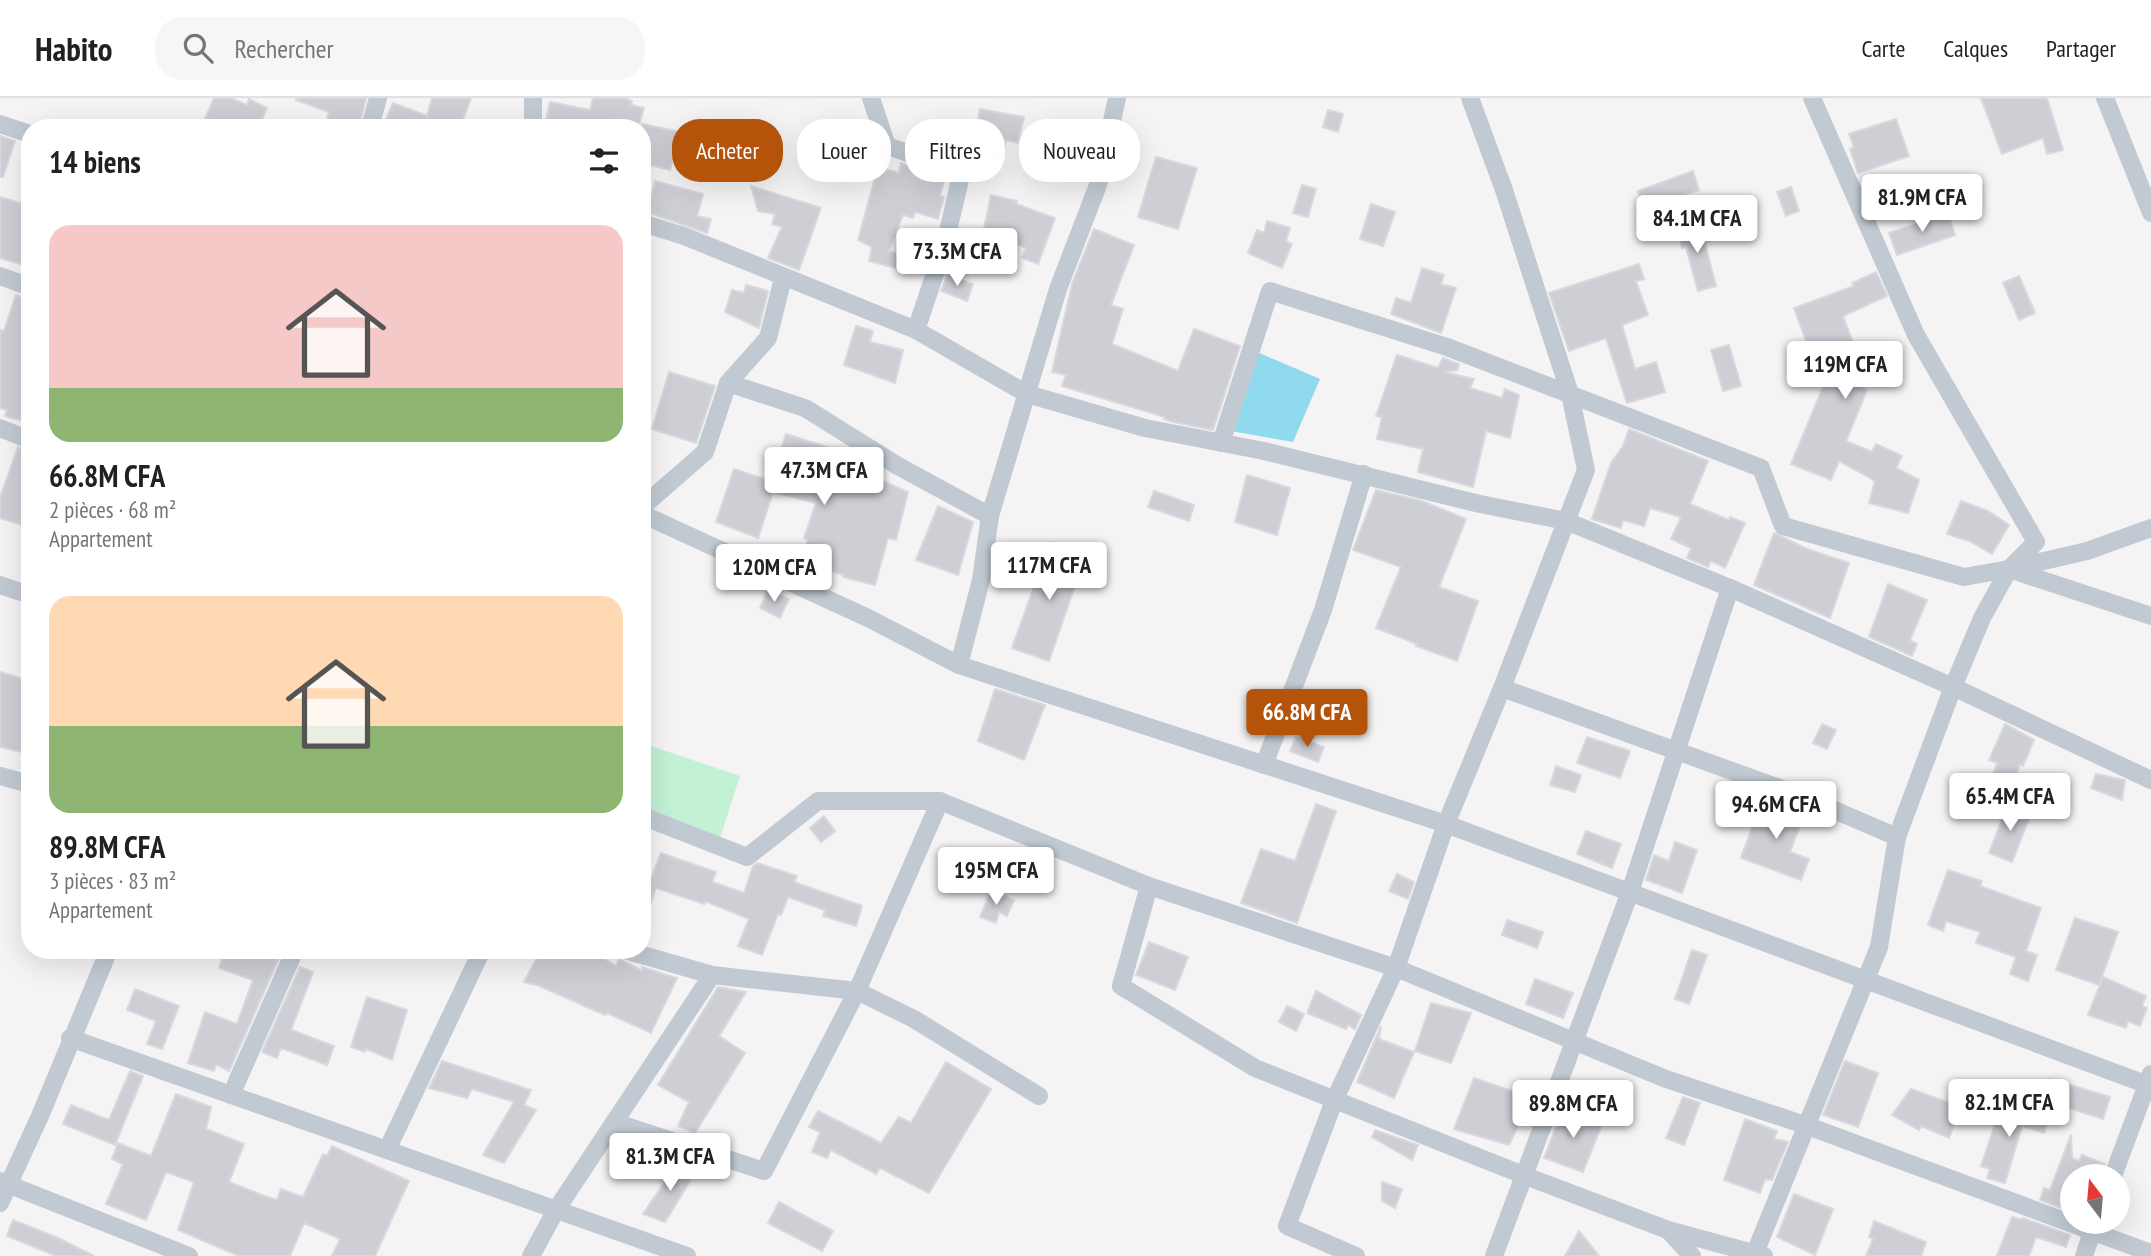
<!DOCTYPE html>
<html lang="fr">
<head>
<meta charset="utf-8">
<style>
  :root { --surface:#fff; --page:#f6f6f6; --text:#202124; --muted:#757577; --line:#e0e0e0; --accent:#b45309 }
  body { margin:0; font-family:"PT Sans Narrow",sans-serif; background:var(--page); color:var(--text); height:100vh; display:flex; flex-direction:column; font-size:26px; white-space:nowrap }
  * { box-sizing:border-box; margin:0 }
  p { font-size:23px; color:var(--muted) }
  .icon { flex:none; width:38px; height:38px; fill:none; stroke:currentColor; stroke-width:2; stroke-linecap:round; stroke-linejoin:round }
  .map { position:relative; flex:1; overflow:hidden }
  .details { position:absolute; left:21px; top:21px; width:630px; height:840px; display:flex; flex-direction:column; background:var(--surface); border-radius:28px; box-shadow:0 7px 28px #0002 }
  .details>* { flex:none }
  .banner { position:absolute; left:672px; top:21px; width:665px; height:63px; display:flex; gap:14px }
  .needle { width:46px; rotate:344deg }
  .controls { position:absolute; left:2060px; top:1066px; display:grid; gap:14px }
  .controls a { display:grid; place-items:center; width:70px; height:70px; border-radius:50%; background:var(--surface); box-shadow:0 7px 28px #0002; font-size:35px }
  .price { position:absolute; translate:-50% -60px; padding:0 16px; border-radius:7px; background:#fff; color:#222; font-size:23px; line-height:46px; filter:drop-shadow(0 2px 4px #0008) }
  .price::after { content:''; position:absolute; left:50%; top:42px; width:21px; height:16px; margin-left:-10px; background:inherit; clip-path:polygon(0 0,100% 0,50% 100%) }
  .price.active { background:var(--accent); color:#fff }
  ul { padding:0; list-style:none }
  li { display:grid; align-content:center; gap:14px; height:371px; padding:0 28px }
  li span { display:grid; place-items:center; height:217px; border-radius:21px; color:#555 }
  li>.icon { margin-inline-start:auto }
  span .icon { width:126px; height:126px; fill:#fffc; stroke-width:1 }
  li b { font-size:30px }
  h2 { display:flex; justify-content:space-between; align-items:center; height:84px; padding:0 28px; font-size:30px }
  .tag { padding:0 24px; border-radius:28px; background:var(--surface); box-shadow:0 7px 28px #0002; font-size:24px; line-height:63px }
  .tag.active { background:var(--accent); color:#fff }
  header { display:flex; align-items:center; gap:42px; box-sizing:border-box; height:98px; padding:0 35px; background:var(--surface); border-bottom:2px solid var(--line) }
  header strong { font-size:33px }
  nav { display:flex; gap:38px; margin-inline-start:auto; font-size:24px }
  .search { width:490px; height:63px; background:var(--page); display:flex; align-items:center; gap:18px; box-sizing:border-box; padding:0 24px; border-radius:28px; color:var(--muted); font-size:26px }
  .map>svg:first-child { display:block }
  .green { fill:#c3f1d5 }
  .water { fill:#90daee }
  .building { fill:#cdcfd5; stroke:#d7d9de; stroke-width:2 }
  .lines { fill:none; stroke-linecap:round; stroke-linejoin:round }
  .minor { stroke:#c1cad2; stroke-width:18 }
</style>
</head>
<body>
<header>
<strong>Habito</strong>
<div class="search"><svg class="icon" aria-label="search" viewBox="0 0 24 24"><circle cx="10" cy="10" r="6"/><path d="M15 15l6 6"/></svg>Rechercher</div>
<nav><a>Carte</a><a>Calques</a><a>Partager</a></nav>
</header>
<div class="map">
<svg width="2151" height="1158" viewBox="0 0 2151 1158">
  <rect width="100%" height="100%" fill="#f5f3f3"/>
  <!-- green -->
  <polygon class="green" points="642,645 740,678 719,743 642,717"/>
  <!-- water -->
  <polygon class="water" points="1257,254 1320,281 1293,344 1231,333"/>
  <!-- building -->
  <g class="building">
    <polygon points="214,0 231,0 247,7 249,1 267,10 258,30 201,30"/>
    <polygon points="296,0 366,0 359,30 324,30 329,14 296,2"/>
    <polygon points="432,0 471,0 460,30 407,30 386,21 393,5 427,18"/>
    <polygon points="593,0 624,0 632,3 631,7 644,10 638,30 565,30 545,26 550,4 590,12"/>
    <polygon points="1981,0 2047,0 2063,52 2047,56 2043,40 2002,56"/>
    <polygon points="980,11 1024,19 1018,45 1006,42 1000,68 965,61 969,42 964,41 968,27 977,29"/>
    <polygon points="1328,12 1343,16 1338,34 1323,29"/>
    <polygon points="1896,21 1909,58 1858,75 1850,51 1854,49 1849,36"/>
    <polygon points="1054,25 1090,32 1087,50 1051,43"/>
    <polygon points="642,26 681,34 670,72 642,65"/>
    <polygon points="0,38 15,43 3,79 0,79"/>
    <polygon points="1156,59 1197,70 1178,131 1138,119"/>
    <polygon points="901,65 945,79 940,98 944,99 938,121 915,114 913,120 903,117 889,153 915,160 911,174 869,163 872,149 858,142 878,69 899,75"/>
    <polygon points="1693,73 1699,92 1643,109 1638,93"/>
    <polygon points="655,83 703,96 697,118 711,121 707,135 647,114"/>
    <polygon points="1302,87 1316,91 1308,119 1293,115"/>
    <polygon points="751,88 821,110 799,172 768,160 782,129 772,126 775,116 758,113"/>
    <polygon points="1791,89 1799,113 1786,118 1777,94"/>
    <polygon points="991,97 1017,103 1016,106 1055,120 1038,166 1022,160 1026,150 984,131"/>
    <polygon points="0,99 30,108 30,169 0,160"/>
    <polygon points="1371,106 1395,114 1383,148 1360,141"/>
    <polygon points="1948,115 1955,137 1897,157 1889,135"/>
    <polygon points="1267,123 1290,130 1286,143 1292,146 1282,170 1248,155 1257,132 1264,135"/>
    <polygon points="1699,123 1716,188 1698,193 1686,149 1682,150 1677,131"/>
    <polygon points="1094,131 1134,147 1111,207 1123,211 1112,246 1178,273 1194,231 1240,248 1213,332 1173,324 1164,321 1165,319 1062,288 1066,277 1052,274 1072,186"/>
    <polygon points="1639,166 1644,181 1636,183 1648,217 1622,227 1635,271 1656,264 1665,294 1627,305 1606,240 1569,253 1549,195"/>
    <polygon points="1422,170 1444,177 1441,186 1456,190 1441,235 1391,216 1396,200 1411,205"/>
    <polygon points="1876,174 1887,198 1843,218 1853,245 1841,249 1854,285 1867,292 1846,343 1872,354 1876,346 1902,358 1896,370 1919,382 1908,415 1869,405 1875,383 1839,363 1831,382 1791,366 1830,272 1818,275 1794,210 1854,188 1852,185"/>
    <polygon points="947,177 973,186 967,203 941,193"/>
    <polygon points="2019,178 2035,215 2019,222 2003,185"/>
    <polygon points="746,187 768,193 759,230 725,214 732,192 744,195"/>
    <polygon points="16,197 30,202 30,330 26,328 27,324 5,318 7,312 0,310 0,232 4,233"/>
    <polygon points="856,228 873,233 870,244 903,252 895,285 844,267"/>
    <polygon points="1729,247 1741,288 1723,293 1711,252"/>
    <polygon points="1397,257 1438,270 1443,260 1459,266 1457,272 1443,274 1474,281 1470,290 1502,300 1505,291 1519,297 1510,340 1486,333 1473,389 1418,374 1423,351 1377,341 1382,319 1376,318"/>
    <polygon points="669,274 715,288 696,345 652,331"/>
    <polygon points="1629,331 1708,363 1690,406 1729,422 1730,419 1745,425 1725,470 1711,463 1708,469 1687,460 1691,450 1671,441 1681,419 1650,410 1644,428 1623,422 1621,430 1592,421 1611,365 1623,348"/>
    <polygon points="786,336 829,350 828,354 874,368 871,378 908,394 896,442 888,440 875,487 843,479 843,477 801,462 808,442 804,440 816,405 773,394 758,440 716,424 734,371 771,383"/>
    <polygon points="18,349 30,353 30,406 22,427 0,420 0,400"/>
    <polygon points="1247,377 1290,390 1277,437 1235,424"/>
    <polygon points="1376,392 1422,403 1466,421 1439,489 1478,503 1457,563 1416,548 1417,546 1376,530 1401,469 1353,452"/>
    <polygon points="1154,393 1194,407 1189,423 1148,409"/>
    <polygon points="1961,403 1988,413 2009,427 1992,456 1969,443 1947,436"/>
    <polygon points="938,408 973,424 958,477 916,462"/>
    <polygon points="1774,435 1807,451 1849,465 1830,520 1754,487"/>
    <polygon points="1050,444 1086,456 1049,563 1012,550"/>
    <polygon points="1888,486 1927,502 1910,542 1917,546 1912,558 1869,539"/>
    <polygon points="768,492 789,501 780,520 760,510"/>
    <polygon points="0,574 30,583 30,624 22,654 0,649"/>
    <polygon points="995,591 1045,607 1024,662 978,643"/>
    <polygon points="1822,626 1836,632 1827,651 1813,645"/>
    <polygon points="2005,626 2034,642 2023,668 2020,666 2007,706 1986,699 1997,665 1989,662"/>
    <polygon points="1296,639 1324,649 1318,664 1290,653"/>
    <polygon points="1587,639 1630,653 1620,680 1577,665"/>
    <polygon points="1556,668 1581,677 1575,694 1550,687"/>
    <polygon points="2096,676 2125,682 2122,702 2091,690"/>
    <polygon points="1762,702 1804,717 1790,754 1809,761 1801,782 1741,760"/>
    <polygon points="1316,706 1336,713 1297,825 1241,805 1261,751 1295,763"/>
    <polygon points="2008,706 2031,716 2012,764 1989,755"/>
    <polygon points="824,718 835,733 821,744 810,730"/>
    <polygon points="1586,733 1621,746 1612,770 1577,756"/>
    <polygon points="1675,744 1697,752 1682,795 1646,782 1654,757 1669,763"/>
    <polygon points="661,755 716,774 712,784 744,795 753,768 757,765 797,778 794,784 862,808 856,828 823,818 825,812 788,799 781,817 778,816 762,857 738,848 749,821 705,803 704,806 656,790 645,822 642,822 642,775 652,778"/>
    <polygon points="1948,772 1982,783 1980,788 2041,810 2026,853 2037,857 2028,883 2010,876 2016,859 1976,845 1980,834 1946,823 1943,833 1928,827"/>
    <polygon points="1397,776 1414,784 1408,801 1389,793"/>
    <polygon points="991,793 1014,802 1007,818 999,814 996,825 980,819"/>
    <polygon points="2075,820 2118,834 2099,887 2056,872"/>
    <polygon points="1507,822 1543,834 1537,850 1502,837"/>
    <polygon points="1149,844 1188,859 1175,892 1136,877"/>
    <polygon points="225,852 256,852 279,860 229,973 216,966 214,973 188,965 205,914 237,926 253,882 219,870"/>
    <polygon points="541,852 590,852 616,868 619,861 642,873 642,869 677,880 651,935 607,915 605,917 537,887 524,884"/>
    <polygon points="1692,852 1707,857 1689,906 1675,901"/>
    <polygon points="300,869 313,874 291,932 334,948 327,967 281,950 277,960 262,954"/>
    <polygon points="2103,879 2146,898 2142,908 2147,910 2140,928 2128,923 2126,930 2088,917"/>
    <polygon points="1535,881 1573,895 1563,920 1526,906"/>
    <polygon points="718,889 746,894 719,938 745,955 695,1035 678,1028 689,1004 658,987"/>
    <polygon points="135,891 179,908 162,951 147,946 156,923 127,912"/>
    <polygon points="1316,893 1361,917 1355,931 1348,927 1346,931 1307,915"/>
    <polygon points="367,899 407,912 392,962 366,951 365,954 351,949"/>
    <polygon points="1431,905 1471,915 1451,965 1415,953"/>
    <polygon points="1287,908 1304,916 1296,933 1279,924"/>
    <polygon points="1381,928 1379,941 1414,954 1394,1000 1357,984"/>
    <polygon points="442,963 531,992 524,1007 536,1012 504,1065 483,1057 514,1004 472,991 467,1000 429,990"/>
    <polygon points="1845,963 1878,975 1858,1029 1823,1017"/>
    <polygon points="946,964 991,991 929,1095 880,1070 876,1076 831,1052 827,1060 812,1054 820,1034 809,1029 818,1013 881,1045 899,1019 911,1025"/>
    <polygon points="130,973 143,978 115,1047 63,1026 71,1007 109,1022"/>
    <polygon points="1474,980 1524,997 1522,1002 1533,1007 1526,1023 1522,1022 1516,1032 1509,1047 1454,1031"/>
    <polygon points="2050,981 2110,999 2103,1021 2044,1002"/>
    <polygon points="1911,991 1961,1009 1949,1040 1921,1028 1919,1032 1892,1017"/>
    <polygon points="176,996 211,1009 206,1031 244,1046 229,1084 267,1099 277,1102 281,1091 303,1099 323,1056 327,1058 332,1048 409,1083 375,1158 332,1158 340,1141 304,1125 290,1158 239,1158 178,1132 194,1084 166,1074 146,1122 106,1106 123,1066 112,1061 118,1045 151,1058"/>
    <polygon points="1683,999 1700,1005 1684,1047 1666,1040"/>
    <polygon points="2002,1005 2049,1020 2044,1035 2022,1028 2005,1085 1987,1080 1990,1071 1981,1068"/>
    <polygon points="1564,1009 1603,1024 1583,1074 1544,1060"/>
    <polygon points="1745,1021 1777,1033 1774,1041 1788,1044 1772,1082 1765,1081 1760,1095 1724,1082"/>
    <polygon points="1375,1032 1418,1047 1412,1062 1372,1039"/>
    <polygon points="2071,1037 2072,1060 2079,1063 2082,1057 2105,1066 2102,1078 2072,1078 2070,1113 2040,1102 2044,1090 2050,1092"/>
    <polygon points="677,1066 696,1073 665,1124 643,1116"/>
    <polygon points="1382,1084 1402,1091 1395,1110 1382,1103"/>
    <polygon points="1794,1096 1833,1111 1815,1157 1777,1139"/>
    <polygon points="779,1104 833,1133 822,1153 768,1125"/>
    <polygon points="2012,1119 2022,1122 2023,1120 2070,1137 2066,1149 2036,1139 2029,1158 1997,1158"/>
    <polygon points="13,1122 58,1140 94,1158 56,1158 7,1138"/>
    <polygon points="1874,1123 1926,1144 1921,1158 1866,1158 1873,1141 1869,1139"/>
    <polygon points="1579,1133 1599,1158 1565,1158"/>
  </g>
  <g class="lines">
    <!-- minor -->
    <g class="minor">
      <polyline points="871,0 887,48 962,73 945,146 916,232"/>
      <polyline points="2105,0 2151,115"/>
      <polyline points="0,26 30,36"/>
      <polyline points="370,30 378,0"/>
      <polyline points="533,30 533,0"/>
      <polyline points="642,125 684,138 916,232 1027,296 1145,330 1264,353 1480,406 1566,423 1730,490 1953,589 2151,682"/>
      <polyline points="0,178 30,189"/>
      <polyline points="728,285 805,310 898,368 990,418"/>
      <polyline points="0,330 30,342"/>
      <polyline points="1221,345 1270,193 1447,249 1761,370 1783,428 1964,479 2009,471 2151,518"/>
      <polyline points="642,409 705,354 728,285 768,240 783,180"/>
      <polyline points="642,416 868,520 959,567 1446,726 2151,988"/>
      <polyline points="2009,471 2087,453 2151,430"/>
      <polyline points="0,487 30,497"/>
      <polyline points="959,567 981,482 990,418 1058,191 1098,87 1117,0"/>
      <polyline points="1502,590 1804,699 1897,739"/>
      <polyline points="1264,667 1323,512 1364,376"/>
      <polyline points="0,678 30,686"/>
      <polyline points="642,718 747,759 818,703 940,703 1149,788 1121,888 1255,970 1523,1077 1668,1132 1764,1158"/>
      <polyline points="1149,788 1396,870 1666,981 1805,1027 2151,1155"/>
      <polyline points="625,852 712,877 857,893 940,703"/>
      <polyline points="70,940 687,1158"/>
      <polyline points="231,997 295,852"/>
      <polyline points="614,1024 764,1073 857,893 914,921 1039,998"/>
      <polyline points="387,1052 482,852"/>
      <polyline points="2113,1078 2151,976"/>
      <polyline points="0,1083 189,1158"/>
      <polyline points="0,1105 40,1018 109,852"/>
      <polyline points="1668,1132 1692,1158"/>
      <polyline points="1755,1155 1879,849 1897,739 1953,589 1982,520 2009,471 2036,444 1916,237 1812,0"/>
      <polyline points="531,1158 556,1112 712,877"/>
      <polyline points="1356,1158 1287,1128 1334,1003 1396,870 1446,726 1502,590 1586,372 1570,296 1504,92 1470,0"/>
      <polyline points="1494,1158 1630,794 1730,490"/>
      <polyline points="2084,1158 2095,1125"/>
    </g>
  </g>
</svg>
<div class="controls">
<a><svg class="needle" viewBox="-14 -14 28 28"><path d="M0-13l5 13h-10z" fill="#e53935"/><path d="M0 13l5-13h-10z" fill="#757577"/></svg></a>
</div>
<b class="price" style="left:1922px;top:136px">81.9M CFA</b>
<b class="price" style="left:1697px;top:157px">84.1M CFA</b>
<b class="price" style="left:957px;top:190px">73.3M CFA</b>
<b class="price" style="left:1845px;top:303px">119M CFA</b>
<b class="price" style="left:824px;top:409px">47.3M CFA</b>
<b class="price" style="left:1049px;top:504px">117M CFA</b>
<b class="price" style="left:774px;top:506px">120M CFA</b>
<b class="price active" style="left:1307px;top:651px">66.8M CFA</b>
<b class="price" style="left:2010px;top:735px">65.4M CFA</b>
<b class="price" style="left:1776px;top:743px">94.6M CFA</b>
<b class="price" style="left:996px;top:809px">195M CFA</b>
<b class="price" style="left:2009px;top:1041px">82.1M CFA</b>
<b class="price" style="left:1573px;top:1042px">89.8M CFA</b>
<b class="price" style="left:670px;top:1095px">81.3M CFA</b>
<div class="banner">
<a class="tag active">Acheter</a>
<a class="tag">Louer</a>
<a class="tag">Filtres</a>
<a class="tag">Nouveau</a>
</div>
<section class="details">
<h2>14 biens<svg class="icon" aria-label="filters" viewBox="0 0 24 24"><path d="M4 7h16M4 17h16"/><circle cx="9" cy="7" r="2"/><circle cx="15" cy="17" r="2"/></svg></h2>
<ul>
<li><span style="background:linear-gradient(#f6c9c9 75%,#8fb573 0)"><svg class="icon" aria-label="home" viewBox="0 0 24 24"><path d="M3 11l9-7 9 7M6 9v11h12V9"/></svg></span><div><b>66.8M CFA</b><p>2 pièces · 68 m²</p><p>Appartement</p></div></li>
<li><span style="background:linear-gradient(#ffd9b3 60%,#8fb573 0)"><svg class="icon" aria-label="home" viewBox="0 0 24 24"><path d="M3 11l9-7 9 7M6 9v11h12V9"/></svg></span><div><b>89.8M CFA</b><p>3 pièces · 83 m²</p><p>Appartement</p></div></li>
</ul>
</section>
</div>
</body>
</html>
